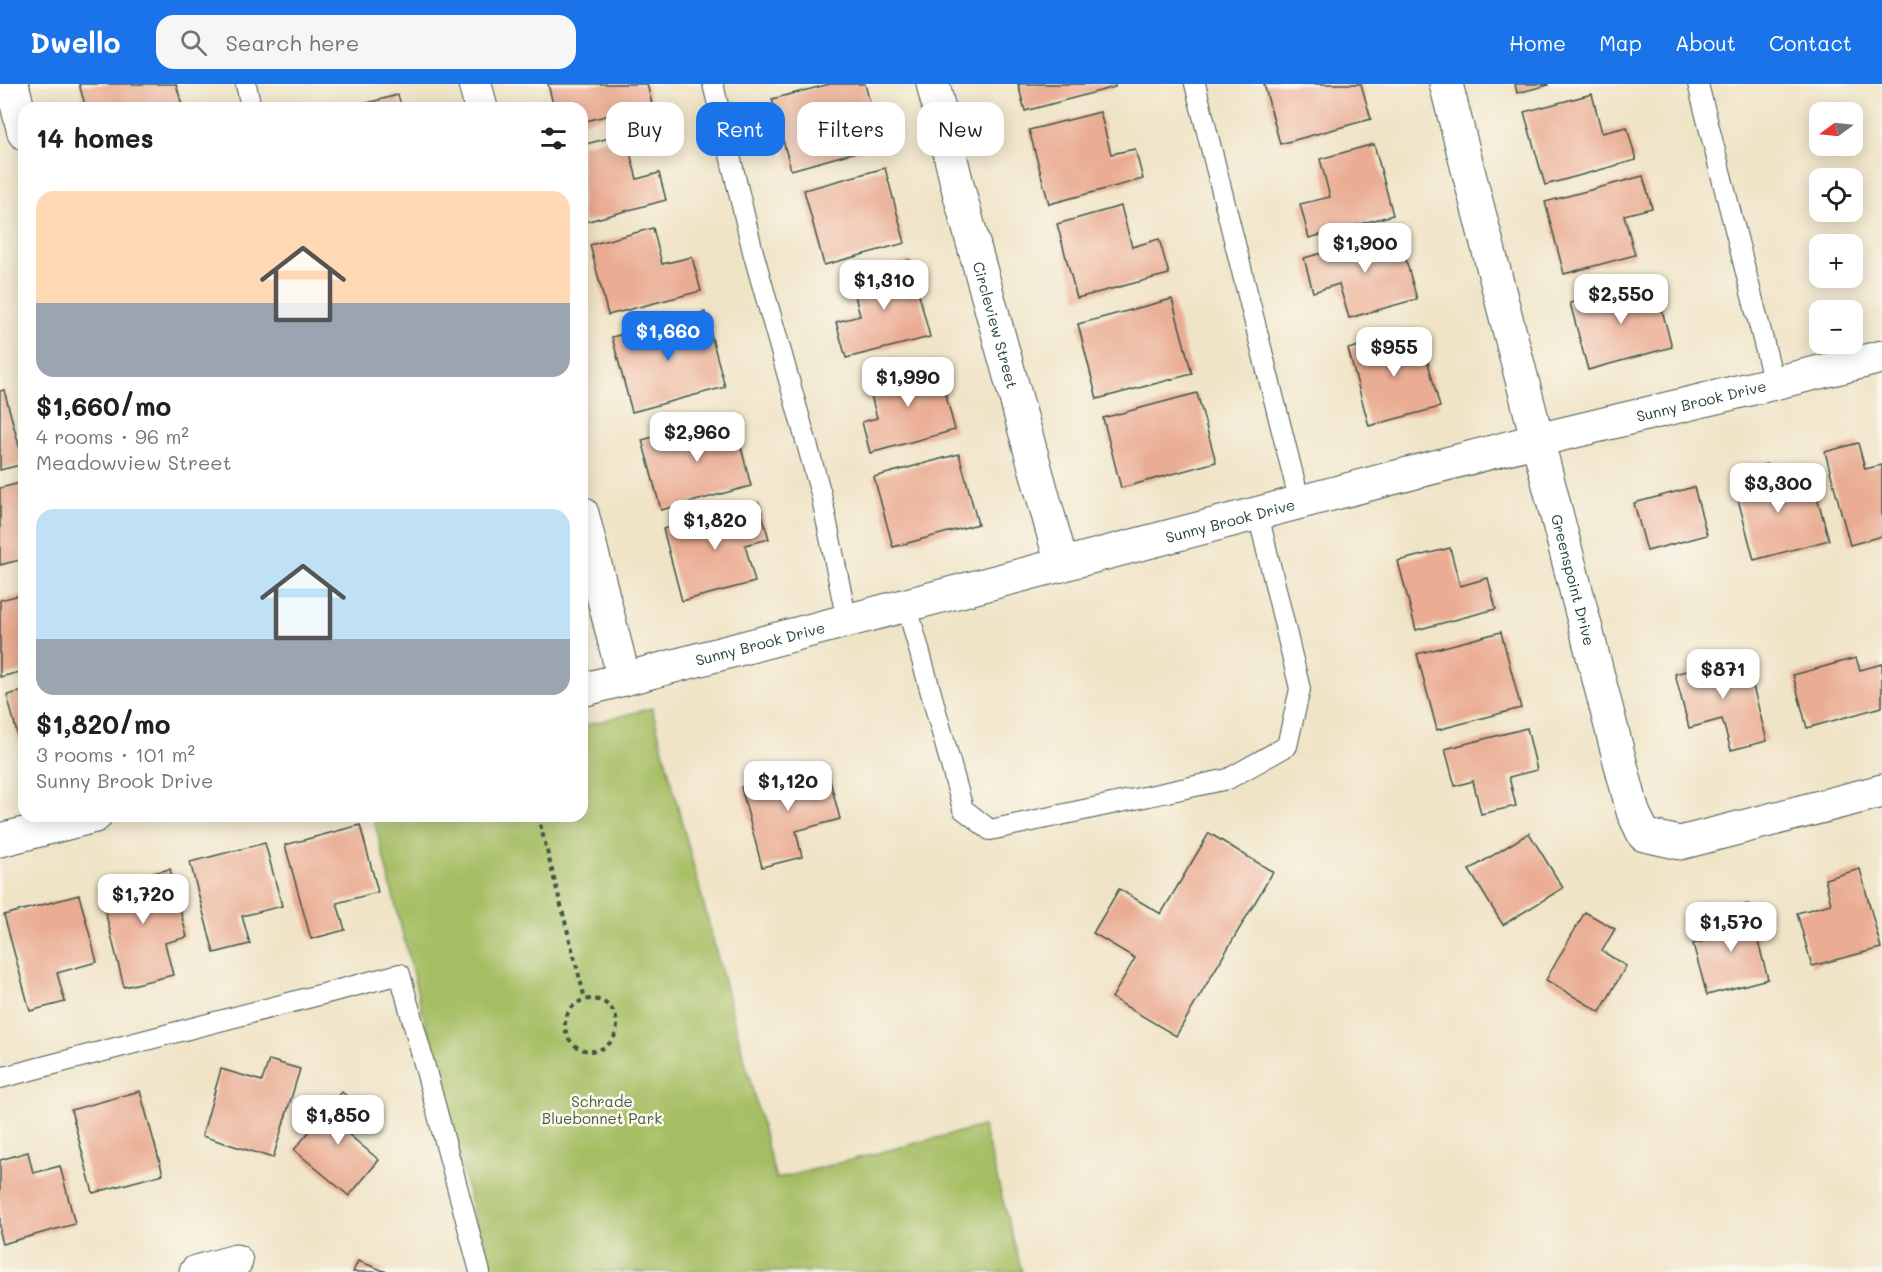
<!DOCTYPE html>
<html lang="en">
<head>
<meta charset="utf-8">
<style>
  :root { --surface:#fff; --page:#f6f6f6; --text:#202124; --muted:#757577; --accent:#1a73e8 }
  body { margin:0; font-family:Mali,sans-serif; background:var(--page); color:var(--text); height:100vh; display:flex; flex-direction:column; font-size:22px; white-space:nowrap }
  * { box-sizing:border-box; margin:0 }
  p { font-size:20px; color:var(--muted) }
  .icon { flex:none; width:33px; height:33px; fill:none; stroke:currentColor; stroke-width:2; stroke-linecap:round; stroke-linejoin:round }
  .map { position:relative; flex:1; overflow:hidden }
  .details { position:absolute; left:18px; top:18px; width:570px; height:720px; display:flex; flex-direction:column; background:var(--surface); border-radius:18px; box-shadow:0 3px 15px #0003 }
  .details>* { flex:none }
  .guide { position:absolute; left:606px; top:18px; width:570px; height:54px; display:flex; gap:12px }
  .needle { width:39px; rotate:255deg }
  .controls { position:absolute; left:1809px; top:18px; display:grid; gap:12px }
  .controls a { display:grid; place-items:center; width:54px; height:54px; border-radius:12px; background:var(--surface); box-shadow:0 3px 15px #0003; font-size:30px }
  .price { position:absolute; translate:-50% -51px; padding:0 14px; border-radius:12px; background:#fff; color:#222; font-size:20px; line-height:39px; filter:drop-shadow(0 2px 3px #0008) }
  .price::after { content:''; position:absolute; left:50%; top:36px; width:18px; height:14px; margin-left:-9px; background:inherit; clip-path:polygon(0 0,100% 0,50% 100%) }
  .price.active { background:var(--accent); color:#fff }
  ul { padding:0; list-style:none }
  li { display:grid; align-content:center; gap:12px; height:318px; padding:0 18px }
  li span { display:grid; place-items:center; height:186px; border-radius:18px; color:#555 }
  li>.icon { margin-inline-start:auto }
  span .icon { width:108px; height:108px; fill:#fffc; stroke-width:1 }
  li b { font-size:26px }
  h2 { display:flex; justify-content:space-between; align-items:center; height:72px; padding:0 18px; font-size:26px }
  .pill { padding:0 21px; border-radius:18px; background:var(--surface); box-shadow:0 3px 15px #0003; font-size:21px; line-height:54px }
  .pill.active { background:var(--accent); color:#fff }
  header { display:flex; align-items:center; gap:36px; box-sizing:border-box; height:84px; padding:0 30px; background:var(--accent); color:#fff }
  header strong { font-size:28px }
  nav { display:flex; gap:33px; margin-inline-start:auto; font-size:21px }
  .search { width:420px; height:54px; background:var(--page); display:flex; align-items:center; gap:15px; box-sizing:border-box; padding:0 21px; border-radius:18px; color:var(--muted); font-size:22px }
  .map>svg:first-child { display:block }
  .green { fill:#a6be64; stroke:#627e4c; stroke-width:1.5 }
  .building { fill:#eaac92 }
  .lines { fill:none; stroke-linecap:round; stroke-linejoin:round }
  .lane-casing { stroke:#3e564a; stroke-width:22 }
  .street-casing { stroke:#3e564a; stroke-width:35 }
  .path { stroke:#3e564a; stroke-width:4; stroke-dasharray:4.5 4.5; stroke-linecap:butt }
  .lane { stroke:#fff; stroke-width:20 }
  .street { stroke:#fff; stroke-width:33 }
  .labels { text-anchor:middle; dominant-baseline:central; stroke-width:5; stroke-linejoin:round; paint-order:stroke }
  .street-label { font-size:15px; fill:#1f3d34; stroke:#fbf7ec }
  .park-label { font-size:15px; fill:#415d40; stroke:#fbf7ec }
</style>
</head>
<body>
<header>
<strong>Dwello</strong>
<div class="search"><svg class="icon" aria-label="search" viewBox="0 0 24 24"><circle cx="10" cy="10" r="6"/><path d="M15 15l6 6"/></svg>Search here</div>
<nav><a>Home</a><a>Map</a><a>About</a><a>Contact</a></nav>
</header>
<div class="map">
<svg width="1882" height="1188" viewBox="0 0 1882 1188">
  <rect width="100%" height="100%" fill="#fbf7ec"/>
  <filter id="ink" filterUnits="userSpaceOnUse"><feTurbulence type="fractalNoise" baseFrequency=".0167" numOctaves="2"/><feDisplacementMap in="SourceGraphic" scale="12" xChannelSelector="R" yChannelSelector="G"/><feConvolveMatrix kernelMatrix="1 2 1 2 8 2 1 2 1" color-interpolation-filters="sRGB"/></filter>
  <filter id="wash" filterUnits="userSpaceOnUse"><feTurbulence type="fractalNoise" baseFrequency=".008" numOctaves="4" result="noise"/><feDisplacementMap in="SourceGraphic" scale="24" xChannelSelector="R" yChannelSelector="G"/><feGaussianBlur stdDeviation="1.35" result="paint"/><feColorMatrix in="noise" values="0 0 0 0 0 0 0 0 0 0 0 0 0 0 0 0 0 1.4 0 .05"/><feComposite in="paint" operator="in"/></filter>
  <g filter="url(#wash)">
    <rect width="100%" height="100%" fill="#f0e4c7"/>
    <!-- green -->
    <polygon class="green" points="652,624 776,1095 983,1042 1022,1188 488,1188 373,732 582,732 582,642"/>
    <g id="blocks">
      <!-- building -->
      <g class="building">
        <polygon points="79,0 176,0 183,24 86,24"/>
        <polygon points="548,0 647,0 652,20 582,38 582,24 554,24"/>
        <polygon points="830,0 865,0 881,61 791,86 772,15"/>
        <polygon points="1018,0 1115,0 1115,3 1025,27"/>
        <polygon points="1264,0 1361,0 1371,35 1280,60"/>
        <polygon points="1515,0 1547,0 1548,1 1517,9"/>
        <polygon points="1592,10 1602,49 1627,43 1636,76 1545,101 1524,28"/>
        <polygon points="398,11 402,24 351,24 351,23"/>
        <polygon points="1100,28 1111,70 1135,65 1143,95 1049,120 1029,46"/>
        <polygon points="625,50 637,95 659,89 666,116 585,138 582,128 582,61"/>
        <polygon points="1374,60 1393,131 1309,154 1300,120 1330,113 1320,75"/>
        <polygon points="885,84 905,159 824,181 804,106"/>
        <polygon points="1643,92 1652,124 1624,131 1635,171 1564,190 1545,118"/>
        <polygon points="1121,122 1132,163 1159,155 1169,190 1077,214 1057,140"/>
        <polygon points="653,144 662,180 692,173 701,207 608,231 590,161"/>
        <polygon points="1398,148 1417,215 1349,234 1339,200 1313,208 1304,174"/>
        <polygon points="910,176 930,253 846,274 836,238 860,232 850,191"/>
        <polygon points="1654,197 1672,263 1588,286 1570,219"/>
        <polygon points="1172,215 1192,290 1097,315 1078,240"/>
        <polygon points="705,228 725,303 632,328 612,253"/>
        <polygon points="1419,246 1440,323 1369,342 1348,265"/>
        <polygon points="937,277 955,346 870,369 862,338 877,334 867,296"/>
        <polygon points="4,306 24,380 0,386 0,307"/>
        <polygon points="1197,309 1216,378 1121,404 1103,334"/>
        <polygon points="733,332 751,402 661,426 642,356"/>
        <polygon points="1858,359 1865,385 1882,381 1882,452 1850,461 1825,368"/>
        <polygon points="959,370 978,440 893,463 874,393"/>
        <polygon points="1767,380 1774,409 1813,398 1829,456 1754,476 1731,389"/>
        <polygon points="24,398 24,475 0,481 0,404"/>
        <polygon points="1694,403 1707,451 1647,467 1634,419"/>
        <polygon points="759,419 769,455 745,461 755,498 682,517 663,445"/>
        <polygon points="1450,464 1460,502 1488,494 1496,525 1416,546 1398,477"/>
        <polygon points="24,510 24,587 0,593 0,516"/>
        <polygon points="1501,548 1521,624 1437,646 1417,570"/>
        <polygon points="1745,571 1767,657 1731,666 1722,635 1689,644 1675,590"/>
        <polygon points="1856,574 1860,586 1882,580 1882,623 1807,644 1793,591"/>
        <polygon points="24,607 24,672 23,672 7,611"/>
        <polygon points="1527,644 1537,686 1509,693 1516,722 1481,730 1473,697 1455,702 1445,665"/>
        <polygon points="826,681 840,735 796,747 802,773 762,783 741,703"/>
        <polygon points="360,741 378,808 337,819 345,846 311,855 285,761"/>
        <polygon points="1209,749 1273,788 1176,952 1112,914 1135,874 1093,849 1119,805 1161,830"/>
        <polygon points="1529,749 1563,804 1503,841 1469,786"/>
        <polygon points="265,759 282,822 242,832 250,860 214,869 190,778"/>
        <polygon points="170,785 187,853 165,859 173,891 124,903 99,803"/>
        <polygon points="1860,785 1881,864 1812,882 1797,829 1831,820 1825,795"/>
        <polygon points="79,811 97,878 57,889 65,918 30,927 4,831"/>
        <polygon points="1748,820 1768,895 1707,911 1693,860 1720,853 1714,829"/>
        <polygon points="1585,828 1615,845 1602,867 1626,882 1600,928 1546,896"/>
        <polygon points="269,976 300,985 273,1074 202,1052 221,985 262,997"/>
        <polygon points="140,1007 163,1090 93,1109 71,1026"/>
        <polygon points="342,1008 365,1027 347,1049 379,1076 349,1112 294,1066"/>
        <polygon points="28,1068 33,1089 60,1082 75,1140 2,1160 0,1153 0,1076"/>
        <polygon points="358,1177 387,1188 353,1188"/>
      </g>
    </g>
  </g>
  <g filter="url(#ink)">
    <use href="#blocks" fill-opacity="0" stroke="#3e564a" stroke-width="1.5"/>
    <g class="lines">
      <!-- lane casing -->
      <g class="lane-casing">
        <g id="lane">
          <polyline points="246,0 251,24"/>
          <polyline points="713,0 753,168 821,410 847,537"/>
          <polyline points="1195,0 1300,419"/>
          <polyline points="1698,0 1774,299"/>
          <polyline points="907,522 963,725 990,746 1228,695 1287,662 1300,605 1258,430"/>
          <polyline points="0,994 400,890 480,1188"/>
        </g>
      </g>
      <!-- street casing -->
      <g class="street-casing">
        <g id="street">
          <polyline points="12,0 24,49"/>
          <polyline points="475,0 481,24"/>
          <path id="s1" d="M933 0 959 108 1062 481"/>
          <path id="s2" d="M1446 0 1633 728 1644 751 1680 759 1882 707"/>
          <polyline points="582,429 624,595"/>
          <path id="s3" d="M582 606 1538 356 1882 273"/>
          <polyline points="0,756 95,732"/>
          <polyline points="196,1188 236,1177"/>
        </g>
      </g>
      <!-- path -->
      <g class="path">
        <polyline points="538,732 585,915"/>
        <circle cx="591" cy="941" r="26"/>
      </g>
      <!-- lane -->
      <use href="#lane" class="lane"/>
      <!-- street -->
      <use href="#street" class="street"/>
    </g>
  </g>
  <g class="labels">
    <!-- street labels -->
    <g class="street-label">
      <text stroke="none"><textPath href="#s1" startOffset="249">Circleview Street</textPath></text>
      <text stroke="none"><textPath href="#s3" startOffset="1156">Sunny Brook Drive</textPath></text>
      <text stroke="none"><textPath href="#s3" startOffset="670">Sunny Brook Drive</textPath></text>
      <text stroke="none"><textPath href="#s2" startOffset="512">Greenspoint Drive</textPath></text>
      <text stroke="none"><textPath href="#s3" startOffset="184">Sunny Brook Drive</textPath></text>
    </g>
    <!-- park labels -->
    <g class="park-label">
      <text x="602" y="1017">Schrade<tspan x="602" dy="17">Bluebonnet Park</tspan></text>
    </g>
  </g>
</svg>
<div class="controls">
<a><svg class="needle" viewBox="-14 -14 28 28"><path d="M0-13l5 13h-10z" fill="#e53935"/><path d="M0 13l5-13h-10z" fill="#757577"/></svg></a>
<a><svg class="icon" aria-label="locate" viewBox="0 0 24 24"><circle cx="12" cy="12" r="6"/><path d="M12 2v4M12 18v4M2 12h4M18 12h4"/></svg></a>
<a>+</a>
<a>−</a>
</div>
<b class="price" style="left:1365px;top:190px">$1,900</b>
<b class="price" style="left:884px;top:227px">$1,310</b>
<b class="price" style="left:1621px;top:241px">$2,550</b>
<b class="price active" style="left:668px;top:278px">$1,660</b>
<b class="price" style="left:1394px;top:294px">$955</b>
<b class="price" style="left:908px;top:324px">$1,990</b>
<b class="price" style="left:697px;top:379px">$2,960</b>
<b class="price" style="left:1778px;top:430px">$3,300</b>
<b class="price" style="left:715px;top:467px">$1,820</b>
<b class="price" style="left:1723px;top:616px">$871</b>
<b class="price" style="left:788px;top:728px">$1,120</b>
<b class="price" style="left:143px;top:841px">$1,720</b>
<b class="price" style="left:1731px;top:869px">$1,570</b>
<b class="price" style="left:338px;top:1062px">$1,850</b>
<div class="guide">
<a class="pill">Buy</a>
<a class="pill active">Rent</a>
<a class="pill">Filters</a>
<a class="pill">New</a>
</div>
<section class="details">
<h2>14 homes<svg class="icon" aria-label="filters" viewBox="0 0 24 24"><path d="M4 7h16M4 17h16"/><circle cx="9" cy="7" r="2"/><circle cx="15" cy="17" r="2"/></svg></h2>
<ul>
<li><span style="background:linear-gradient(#ffd9b3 60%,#9aa5b1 0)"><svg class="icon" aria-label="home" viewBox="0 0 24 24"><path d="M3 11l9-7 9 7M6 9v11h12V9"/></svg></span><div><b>$1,660/mo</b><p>4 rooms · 96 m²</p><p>Meadowview Street</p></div></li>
<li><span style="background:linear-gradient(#bfe0f5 70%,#9aa5b1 0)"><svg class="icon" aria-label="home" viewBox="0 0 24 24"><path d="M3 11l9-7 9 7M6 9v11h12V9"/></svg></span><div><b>$1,820/mo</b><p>3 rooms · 101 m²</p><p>Sunny Brook Drive</p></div></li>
</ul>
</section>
</div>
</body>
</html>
